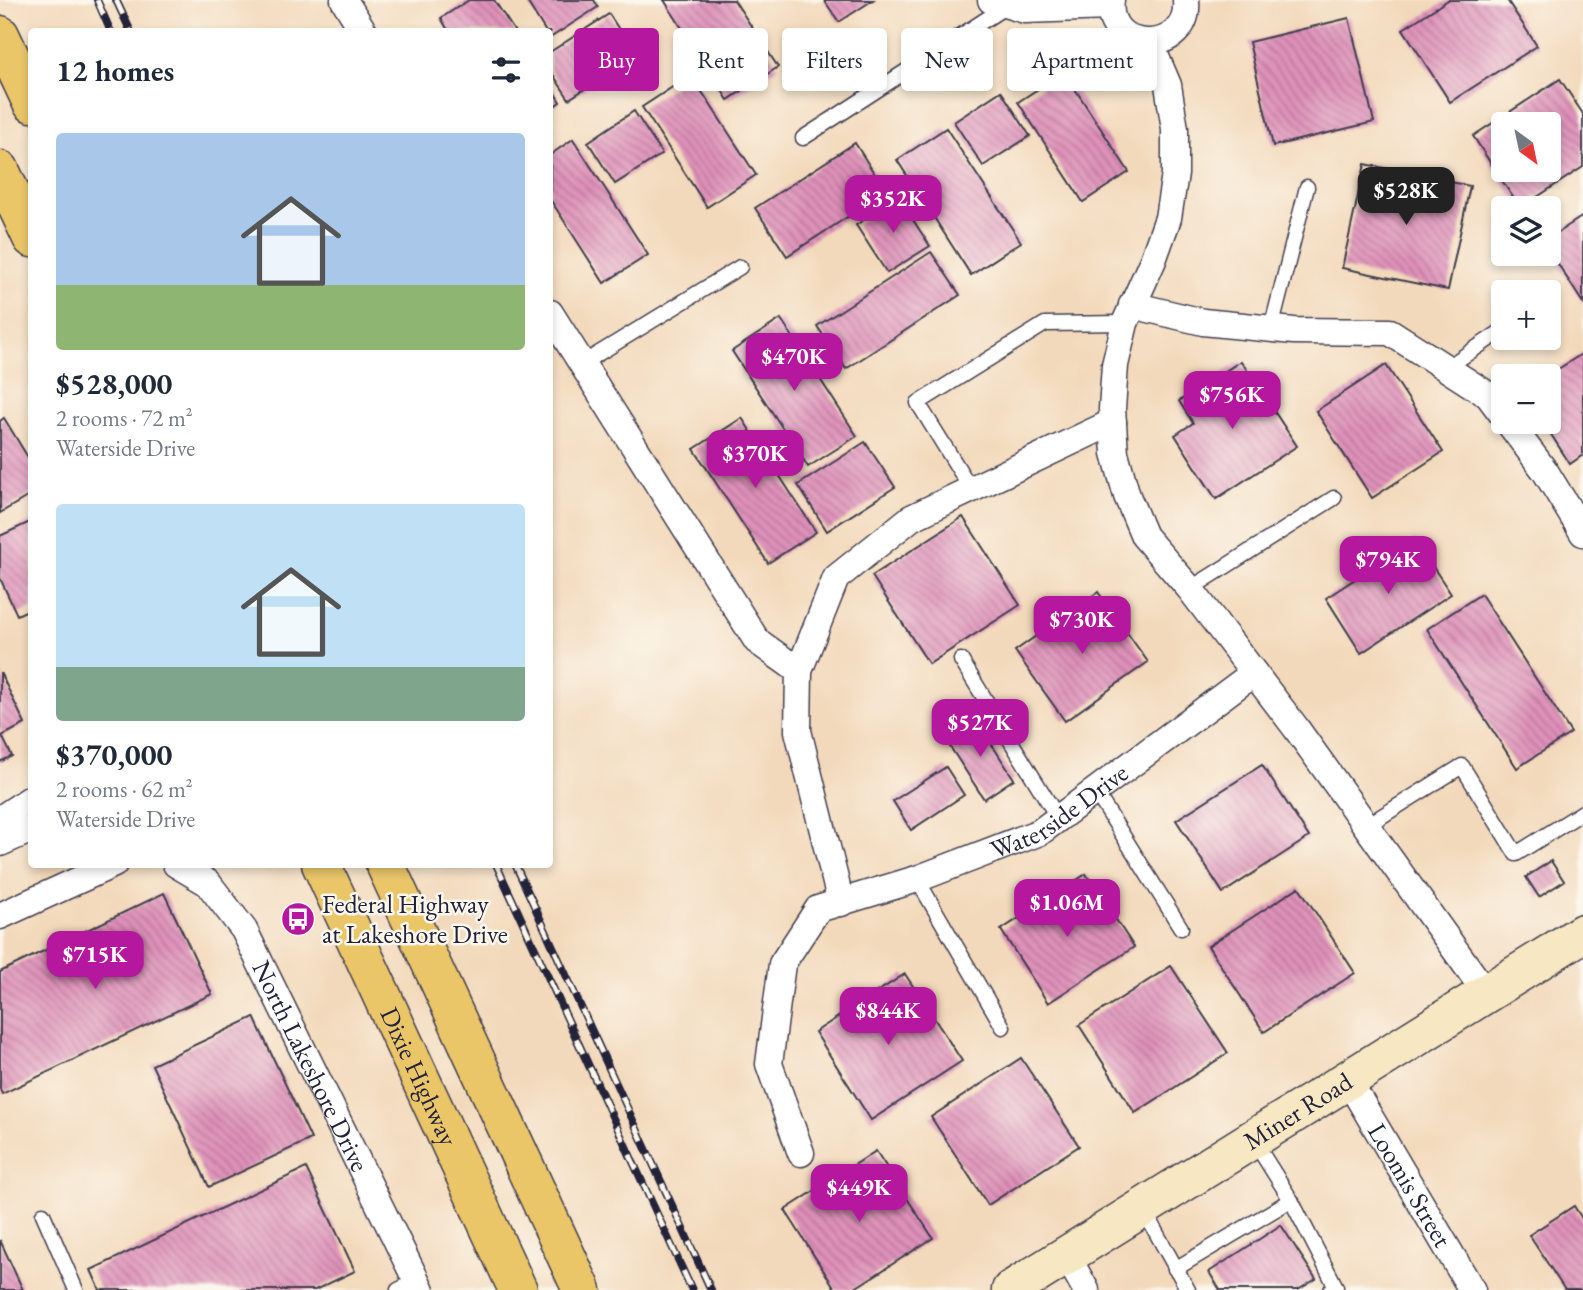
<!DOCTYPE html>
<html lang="en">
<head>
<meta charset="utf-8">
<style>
  :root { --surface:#fff; --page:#f2f2f3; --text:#1f2937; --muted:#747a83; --accent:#b5179e }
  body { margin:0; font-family:"EB Garamond",serif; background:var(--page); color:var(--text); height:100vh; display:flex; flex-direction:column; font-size:26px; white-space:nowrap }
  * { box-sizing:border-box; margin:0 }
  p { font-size:23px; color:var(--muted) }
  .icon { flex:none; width:38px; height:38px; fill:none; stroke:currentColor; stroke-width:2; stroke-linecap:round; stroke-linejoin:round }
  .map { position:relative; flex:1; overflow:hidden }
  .drawer { position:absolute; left:28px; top:28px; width:525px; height:840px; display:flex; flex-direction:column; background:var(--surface); border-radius:7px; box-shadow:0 4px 10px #0003 }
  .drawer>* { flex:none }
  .banner { position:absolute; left:574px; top:28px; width:665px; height:63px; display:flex; gap:14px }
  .needle { width:46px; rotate:147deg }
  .buttons { position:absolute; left:1491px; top:112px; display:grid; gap:14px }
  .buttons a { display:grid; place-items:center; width:70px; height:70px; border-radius:7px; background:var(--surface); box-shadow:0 4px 10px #0003; font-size:35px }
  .price { position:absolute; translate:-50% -60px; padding:0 16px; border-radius:14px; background:var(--accent); color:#fff; font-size:23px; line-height:46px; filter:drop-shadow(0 2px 4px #0008) }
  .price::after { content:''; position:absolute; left:50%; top:42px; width:21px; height:16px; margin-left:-10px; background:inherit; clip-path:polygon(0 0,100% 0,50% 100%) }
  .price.current { background:#222; color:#fff }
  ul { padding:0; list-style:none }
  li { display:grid; align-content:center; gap:14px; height:371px; padding:0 28px }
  li span { display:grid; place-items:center; height:217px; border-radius:7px; color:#555 }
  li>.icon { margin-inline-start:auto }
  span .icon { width:126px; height:126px; fill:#fffc; stroke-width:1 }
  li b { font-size:30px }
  h2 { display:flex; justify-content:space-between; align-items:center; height:84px; padding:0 28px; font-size:30px }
  .tag { padding:0 24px; border-radius:7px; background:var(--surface); box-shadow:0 4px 10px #0003; font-size:24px; line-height:63px }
  .tag.current { background:var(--accent); color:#fff }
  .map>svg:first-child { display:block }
  .building { fill:url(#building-back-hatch); fill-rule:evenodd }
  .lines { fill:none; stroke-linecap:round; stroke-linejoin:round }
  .lane-casing { stroke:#413d4e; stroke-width:17 }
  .street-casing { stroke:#413d4e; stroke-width:29 }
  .secondary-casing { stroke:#413d4e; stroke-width:41 }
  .primary-casing { stroke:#413d4e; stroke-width:41 }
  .lane { stroke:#fff; stroke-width:14 }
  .street { stroke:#fff; stroke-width:26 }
  .secondary { stroke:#f7e8c3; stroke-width:38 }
  .primary { stroke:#ebc669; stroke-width:38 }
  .rail-casing { stroke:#22223b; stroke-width:8 }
  .rail { stroke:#fbf7ec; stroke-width:5; stroke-dasharray:16; stroke-linecap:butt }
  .labels { text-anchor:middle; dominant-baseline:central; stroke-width:5; stroke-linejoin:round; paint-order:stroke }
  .street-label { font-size:26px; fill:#22223b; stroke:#fbf7ec }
  .poi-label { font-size:26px; fill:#22223b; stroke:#fbf7ec; text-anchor:start }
</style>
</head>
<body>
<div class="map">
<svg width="1583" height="1290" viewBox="0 0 1583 1290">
  <defs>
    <pattern id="building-back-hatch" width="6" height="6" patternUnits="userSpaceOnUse" patternTransform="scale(1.75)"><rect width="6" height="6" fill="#df91b9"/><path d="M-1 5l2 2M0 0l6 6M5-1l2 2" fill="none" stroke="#b47698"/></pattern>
  </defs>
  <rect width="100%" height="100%" fill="#fbf7ec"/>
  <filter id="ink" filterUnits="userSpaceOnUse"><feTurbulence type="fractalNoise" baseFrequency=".0143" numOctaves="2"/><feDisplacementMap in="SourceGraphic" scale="14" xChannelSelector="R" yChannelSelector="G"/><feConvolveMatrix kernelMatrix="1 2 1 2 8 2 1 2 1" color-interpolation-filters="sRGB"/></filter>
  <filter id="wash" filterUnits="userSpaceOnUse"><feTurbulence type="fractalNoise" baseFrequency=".00686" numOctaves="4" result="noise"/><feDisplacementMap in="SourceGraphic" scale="28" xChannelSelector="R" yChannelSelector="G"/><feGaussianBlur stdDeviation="1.57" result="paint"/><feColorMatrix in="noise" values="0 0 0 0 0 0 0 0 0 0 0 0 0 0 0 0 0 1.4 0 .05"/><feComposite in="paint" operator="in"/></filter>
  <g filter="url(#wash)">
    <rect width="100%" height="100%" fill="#f3d9bb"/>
    <g id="blocks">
      <!-- building -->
      <g class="building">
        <polygon points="469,0 494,0 515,32 449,32 441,18"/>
        <polygon points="526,0 594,0 598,7 550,38 550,32 546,32"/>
        <polygon points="664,0 734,0 778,67 728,100"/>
        <polygon points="824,0 873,0 839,22"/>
        <polygon points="1448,0 1507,0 1537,46 1450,102 1403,29"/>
        <polygon points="609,14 636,56 569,99 550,70 550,52"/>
        <polygon points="1349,18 1374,122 1273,146 1249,42"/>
        <polygon points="1064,72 1129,172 1083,202 1018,102"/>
        <polygon points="691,75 756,175 707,207 642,107"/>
        <path d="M1560 79 1583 114V167L1520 208 1473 136ZM1503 124H1549V170H1503Z"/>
        <polygon points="550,85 560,102 550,109"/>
        <polygon points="1001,91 1030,136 983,166 954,122"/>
        <polygon points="634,111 662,154 615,184 588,142"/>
        <polygon points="946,128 1021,242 971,275 897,160"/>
        <polygon points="573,139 648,255 604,283 550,199 550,155"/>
        <polygon points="855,143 886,192 787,256 755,208"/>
        <polygon points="1365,164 1470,186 1448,290 1342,268"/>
        <polygon points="898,197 930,246 887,273 856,225"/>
        <polygon points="1583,216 1583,303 1549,250 1549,238"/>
        <polygon points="931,252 960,295 846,369 817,326"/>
        <polygon points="781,319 857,436 808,467 732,351"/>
        <polygon points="1583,353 1583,455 1570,464 1543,422 1549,422 1549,375"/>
        <polygon points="1241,361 1297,446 1216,499 1175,435 1193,423 1179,401"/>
        <polygon points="1386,365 1443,452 1372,498 1316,411"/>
        <polygon points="4,418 32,464 32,494 0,513 0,421"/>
        <polygon points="742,418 816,532 768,563 694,449"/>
        <polygon points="865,442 895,487 827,531 798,485"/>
        <polygon points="963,517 1020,605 929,664 872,576"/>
        <polygon points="32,521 32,608 17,615 0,578 0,536"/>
        <polygon points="1415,540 1451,594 1361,653 1326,598"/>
        <polygon points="1098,592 1148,662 1065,721 1015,651"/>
        <polygon points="1481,594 1571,733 1517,768 1427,629"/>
        <polygon points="0,672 25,724 2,736 12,756 0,762"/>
        <polygon points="976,720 1014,779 984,799 945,739"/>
        <polygon points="1262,765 1309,837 1223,893 1176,820"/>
        <polygon points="946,767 964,795 911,830 893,801"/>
        <polygon points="1551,861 1564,881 1539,897 1526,877"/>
        <polygon points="1086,874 1134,947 1048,1003 1001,930"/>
        <polygon points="1299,887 1355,973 1264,1032 1208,946"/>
        <polygon points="164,893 212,994 2,1094 0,1089 0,972"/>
        <polygon points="1171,966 1228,1053 1135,1113 1079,1025"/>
        <polygon points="905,974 962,1061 871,1120 815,1032"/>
        <polygon points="254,1017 311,1139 209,1187 152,1065"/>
        <polygon points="1021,1058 1079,1146 988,1205 931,1117"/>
        <polygon points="876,1151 933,1238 852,1290 836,1290 785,1210"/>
        <polygon points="306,1168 355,1271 315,1290 100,1290 91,1270"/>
        <polygon points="1574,1206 1583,1220 1583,1290 1565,1290 1529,1235"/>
        <polygon points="1281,1225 1316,1279 1298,1290 1220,1290 1209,1272"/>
        <polygon points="0,1240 23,1290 0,1290"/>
      </g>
    </g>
  </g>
  <g filter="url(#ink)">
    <use href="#blocks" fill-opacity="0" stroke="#413d4e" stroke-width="2"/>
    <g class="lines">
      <!-- lane casing -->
      <g class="lane-casing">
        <g id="lane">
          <polyline points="803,138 1008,5"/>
          <polyline points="1271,329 1307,187"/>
          <polyline points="583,363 740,267"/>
          <polyline points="1446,368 1503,330"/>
          <polyline points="971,489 918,403 1045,324 1125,323"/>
          <polyline points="1190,589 1334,498"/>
          <polyline points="961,660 1058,818"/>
          <polyline points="1095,791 1181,928"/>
          <polyline points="1366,826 1462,766 1516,854 1583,812"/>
          <polyline points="917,879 1003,1027"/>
          <polyline points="1254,1141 1291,1200 1336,1287 1331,1290"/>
          <polyline points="1143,1209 1188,1290"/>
          <polyline points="43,1214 76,1290"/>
          <polyline points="1175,1269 1291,1200"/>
          <polyline points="398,1290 416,1281"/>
        </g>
      </g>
      <!-- street casing -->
      <g class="street-casing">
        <g id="street">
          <polyline points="344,0 364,32"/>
          <polyline points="991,0 1025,10 1110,7"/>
          <path d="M1111 0C1103 54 1191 58 1186 0"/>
          <polyline points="1150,43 1168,85 1175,129 1175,174 1168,218 1153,260 1125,323 1115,365 1112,409 1115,453 1127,496 1144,536 1190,589 1296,728 1486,993"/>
          <polyline points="1132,305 1203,322 1294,331 1390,332 1488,395 1503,415"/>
          <polyline points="550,313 757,641 799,671"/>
          <polyline points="1508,422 1545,471 1583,533"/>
          <polyline points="0,819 32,798"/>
          <polyline points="0,843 32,829"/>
          <path id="s1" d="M176 864 208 883 244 930 421 1290"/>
          <polyline points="841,903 798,731 799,671 836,578 911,518 1113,422"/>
          <polyline points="0,916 114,864"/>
          <path id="s2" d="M1348 1080 1472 1290"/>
          <path id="s3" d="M801 1153 769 1064 782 964 818 909 917 879 1040 832 1254 673"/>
          <polyline points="1066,1254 1086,1290"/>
        </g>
      </g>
      <!-- secondary casing -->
      <g class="secondary-casing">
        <g id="secondary">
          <path id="s4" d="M1011 1290 1583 933"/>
        </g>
      </g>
      <!-- primary casing -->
      <g class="primary-casing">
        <g id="primary">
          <polyline points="0,35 32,103"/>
          <polyline points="0,170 32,238"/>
          <path id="s5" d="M321 864 518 1290"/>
          <polyline points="385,864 582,1290"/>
        </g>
      </g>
      <!-- lane -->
      <use href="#lane" class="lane"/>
      <!-- street -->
      <use href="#street" class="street"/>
      <!-- secondary -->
      <use href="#secondary" class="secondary"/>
      <!-- primary -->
      <use href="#primary" class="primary"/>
      <!-- rail casing -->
      <g class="rail-casing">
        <g id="rail">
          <polyline points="97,0 111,32"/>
          <polyline points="116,0 131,32"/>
          <polyline points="496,864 692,1290"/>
          <polyline points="515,864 711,1290"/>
        </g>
      </g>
      <!-- rail -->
      <use href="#rail" class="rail"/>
    </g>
  </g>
  <!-- icons -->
  <defs>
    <g id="bus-disc" transform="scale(1.75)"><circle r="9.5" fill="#b5179e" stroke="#fbf7ec"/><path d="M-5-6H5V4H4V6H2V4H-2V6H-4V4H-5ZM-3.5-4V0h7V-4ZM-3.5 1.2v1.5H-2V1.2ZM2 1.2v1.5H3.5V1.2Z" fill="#fff"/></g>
  </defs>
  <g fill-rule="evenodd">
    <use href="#bus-disc" x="298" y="919"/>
  </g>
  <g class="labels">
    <!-- street labels -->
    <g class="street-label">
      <text stroke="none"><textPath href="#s3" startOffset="523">Waterside Drive</textPath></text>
      <text stroke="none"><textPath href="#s1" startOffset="248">North Lakeshore Drive</textPath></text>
      <text stroke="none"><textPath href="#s5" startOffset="234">Dixie Highway</textPath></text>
      <text stroke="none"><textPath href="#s4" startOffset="338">Miner Road</textPath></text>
      <text stroke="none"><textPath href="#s2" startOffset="122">Loomis Street</textPath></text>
    </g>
    <!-- poi labels -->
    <g class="poi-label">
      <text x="322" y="904">Federal Highway<tspan x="322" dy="30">at Lakeshore Drive</tspan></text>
    </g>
  </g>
</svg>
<div class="buttons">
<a><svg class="needle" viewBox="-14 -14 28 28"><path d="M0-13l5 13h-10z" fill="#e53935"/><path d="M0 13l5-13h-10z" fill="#747a83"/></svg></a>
<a><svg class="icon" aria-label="layers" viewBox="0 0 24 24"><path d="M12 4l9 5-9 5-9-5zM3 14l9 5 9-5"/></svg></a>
<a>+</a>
<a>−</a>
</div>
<b class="price current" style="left:1406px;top:227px">$528K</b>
<b class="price" style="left:893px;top:235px">$352K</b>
<b class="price" style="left:794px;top:393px">$470K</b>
<b class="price" style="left:1232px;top:431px">$756K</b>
<b class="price" style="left:755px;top:490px">$370K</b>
<b class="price" style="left:1388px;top:596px">$794K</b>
<b class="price" style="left:1082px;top:656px">$730K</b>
<b class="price" style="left:980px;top:759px">$527K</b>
<b class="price" style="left:1067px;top:939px">$1.06M</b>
<b class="price" style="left:95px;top:991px">$715K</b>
<b class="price" style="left:888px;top:1047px">$844K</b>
<b class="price" style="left:859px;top:1224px">$449K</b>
<div class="banner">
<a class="tag current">Buy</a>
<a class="tag">Rent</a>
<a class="tag">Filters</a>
<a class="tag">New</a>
<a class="tag">Apartment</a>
</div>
<section class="drawer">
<h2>12 homes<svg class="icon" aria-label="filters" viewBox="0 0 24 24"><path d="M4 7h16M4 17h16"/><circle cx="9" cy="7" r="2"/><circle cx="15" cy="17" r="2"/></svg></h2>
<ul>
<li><span style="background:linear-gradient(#a9c7e8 70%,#8fb573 0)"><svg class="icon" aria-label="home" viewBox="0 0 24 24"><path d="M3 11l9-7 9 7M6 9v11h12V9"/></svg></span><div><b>$528,000</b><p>2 rooms · 72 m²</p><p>Waterside Drive</p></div></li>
<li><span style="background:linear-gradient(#bfe0f5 75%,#7fa58c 0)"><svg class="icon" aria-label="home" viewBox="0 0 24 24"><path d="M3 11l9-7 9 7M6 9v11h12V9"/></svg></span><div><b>$370,000</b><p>2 rooms · 62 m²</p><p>Waterside Drive</p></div></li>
</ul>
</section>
</div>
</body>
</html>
